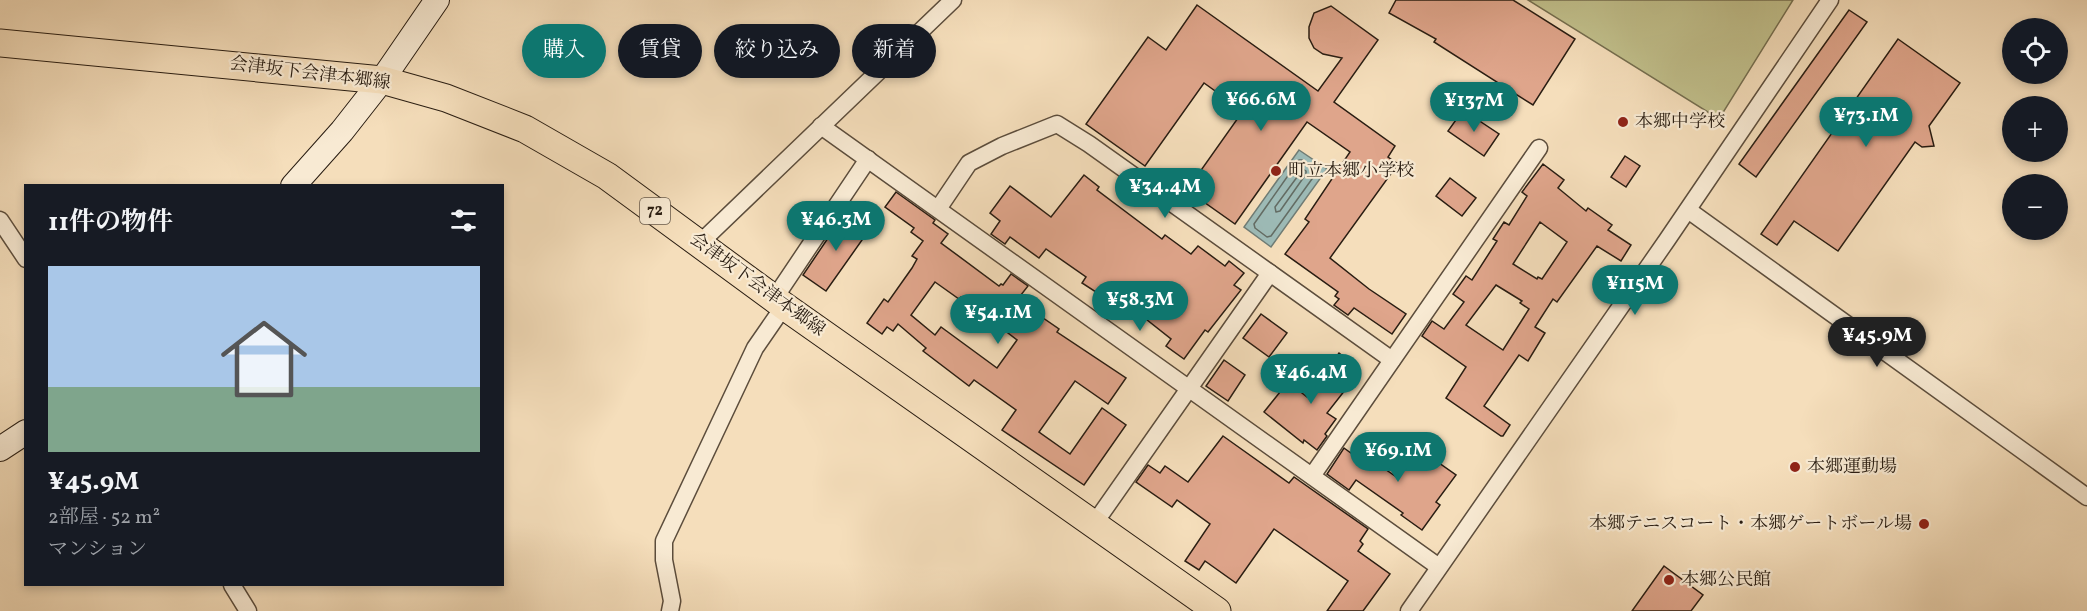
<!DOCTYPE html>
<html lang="ja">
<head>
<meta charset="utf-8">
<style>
  :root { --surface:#171b24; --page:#20242c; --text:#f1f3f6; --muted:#9ea1a6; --accent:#0f766e }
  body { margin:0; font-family:Vollkorn,"Noto Serif JP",serif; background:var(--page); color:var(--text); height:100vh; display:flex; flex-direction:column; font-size:22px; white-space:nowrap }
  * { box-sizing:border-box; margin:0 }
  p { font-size:20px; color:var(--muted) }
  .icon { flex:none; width:33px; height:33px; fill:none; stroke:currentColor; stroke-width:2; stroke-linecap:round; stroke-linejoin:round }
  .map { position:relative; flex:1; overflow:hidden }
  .sheet { position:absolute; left:24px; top:184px; width:480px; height:402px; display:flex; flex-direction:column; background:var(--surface); border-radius:0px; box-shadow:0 3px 9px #0003 }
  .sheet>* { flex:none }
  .guide { position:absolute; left:522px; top:24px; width:570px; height:54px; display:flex; gap:12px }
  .fabs { position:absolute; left:2002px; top:18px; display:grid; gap:12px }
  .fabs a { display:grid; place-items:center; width:66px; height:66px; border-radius:50%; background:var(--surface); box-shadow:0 3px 9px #0003; font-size:30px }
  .price { position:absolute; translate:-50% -51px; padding:0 14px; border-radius:21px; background:var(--accent); color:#fff; font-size:20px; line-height:39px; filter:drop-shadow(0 2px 3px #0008) }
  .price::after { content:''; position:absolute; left:50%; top:36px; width:18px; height:14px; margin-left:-9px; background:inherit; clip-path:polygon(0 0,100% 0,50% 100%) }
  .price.current { background:#222; color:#fff }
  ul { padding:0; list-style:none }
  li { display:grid; align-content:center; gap:12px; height:318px; padding:0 24px }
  li span { display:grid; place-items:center; height:186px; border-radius:0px; color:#555 }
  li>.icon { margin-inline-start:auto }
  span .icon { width:108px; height:108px; fill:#fffc; stroke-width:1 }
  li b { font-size:26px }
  h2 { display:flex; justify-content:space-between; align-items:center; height:72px; padding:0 24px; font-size:26px }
  .tag { padding:0 21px; border-radius:27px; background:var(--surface); box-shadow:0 3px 9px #0003; font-size:21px; line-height:54px }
  .tag.current { background:var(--accent); color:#fff }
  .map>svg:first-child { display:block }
  .green { fill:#c1c08c; stroke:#756e4f; stroke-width:1.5 }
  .water { fill:#9dbbb7; stroke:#6f7c75; stroke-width:1.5 }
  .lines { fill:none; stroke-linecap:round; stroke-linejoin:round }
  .shore { stroke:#636c64; stroke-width:1.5 }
  .building { fill:#dfa58b; stroke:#291d12; stroke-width:1.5; fill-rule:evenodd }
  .minor-casing { stroke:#5c4d3c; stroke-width:19 }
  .secondary-casing { stroke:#291d12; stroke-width:26 }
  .primary-casing { stroke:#291d12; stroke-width:29 }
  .minor { stroke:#f8ead3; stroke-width:16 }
  .secondary { stroke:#f8ead3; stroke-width:24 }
  .primary { stroke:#f5debb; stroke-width:27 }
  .poi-dot { fill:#8f2418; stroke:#f8ead3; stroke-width:2 }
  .labels { text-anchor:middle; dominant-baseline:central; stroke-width:4.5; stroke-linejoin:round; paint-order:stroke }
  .shield { fill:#f8ead3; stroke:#675a4c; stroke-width:1.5 }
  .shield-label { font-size:16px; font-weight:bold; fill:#291d12 }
  .street-label { font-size:18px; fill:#291d12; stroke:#f8ead3 }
  .poi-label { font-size:18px; fill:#291d12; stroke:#f8ead3; text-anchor:start }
</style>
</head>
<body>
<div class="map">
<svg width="2087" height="611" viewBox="0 0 2087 611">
  <rect width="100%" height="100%" fill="#f5debb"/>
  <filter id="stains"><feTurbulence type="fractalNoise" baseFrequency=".00333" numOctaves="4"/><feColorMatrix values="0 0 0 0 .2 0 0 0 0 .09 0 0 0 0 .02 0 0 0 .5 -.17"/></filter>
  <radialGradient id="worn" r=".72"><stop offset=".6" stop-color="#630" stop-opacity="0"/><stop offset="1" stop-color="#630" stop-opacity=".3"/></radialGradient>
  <!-- green -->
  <polygon class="green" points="1528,0 1793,0 1719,119"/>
  <!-- water -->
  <polygon class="water" points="1299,150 1327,169 1271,247 1244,227"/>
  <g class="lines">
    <!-- shore -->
    <g class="shore">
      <polygon points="1303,160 1316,169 1317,172 1271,236 1267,237 1255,228 1254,224 1299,160"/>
      <polygon points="1303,169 1306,171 1306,174 1280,211 1276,212 1275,207"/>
    </g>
  </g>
  <!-- building -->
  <g class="building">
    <polygon points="1396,0 1513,0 1575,39 1533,105 1434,42 1436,39 1389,13"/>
    <polygon points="1197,5 1318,91 1342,58 1323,54 1314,48 1309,38 1309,27 1314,13 1331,6 1378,40 1334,102 1395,146 1388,157 1398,164 1330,258 1369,289 1406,314 1392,334 1354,308 1348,315 1334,305 1339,299 1335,296 1338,292 1285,254 1309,222 1305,219 1350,152 1307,122 1235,224 1187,190 1243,111 1204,83 1145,166 1086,124 1148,37 1166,50"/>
    <polygon points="1849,10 1867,22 1756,177 1739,164"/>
    <polygon points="1898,39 1960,83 1929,126 1934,146 1922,147 1915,142 1838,251 1794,221 1777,245 1761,234"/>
    <polygon points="1463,110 1499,134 1484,156 1448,131"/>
    <polygon points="1625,156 1640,166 1626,187 1611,177"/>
    <path d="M1543 164 1564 180 1558 188 1586 211 1588 208 1612 225 1608 230 1631 245 1621 261 1597 246 1557 302 1553 299 1535 327 1545 333 1528 361 1519 355 1484 406 1510 425 1503 436H1501L1446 398 1466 367 1422 336 1432 321 1444 329 1464 302 1453 294 1466 276 1472 280 1497 241 1493 239 1504 222 1509 225 1527 196 1522 192ZM1540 222 1567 242 1542 279 1538 277 1537 279 1513 264ZM1496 285 1522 301 1520 303 1529 309 1503 350 1466 325Z"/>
    <polygon points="1084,175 1099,187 1097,190 1162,239 1165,235 1191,254 1198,246 1225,266 1229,261 1244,273 1234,285 1241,290 1208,332 1205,330 1184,359 1166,346 1171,339 1137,312 1134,316 1103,294 1102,296 1082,283 1086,277 1046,249 1039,258 1010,237 1005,244 991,234 1000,221 990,213 1010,186 1051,217"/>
    <polygon points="1450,178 1476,198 1462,216 1436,196"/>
    <path d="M896 192 935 220 933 223 948 234 941 243 999 286 1001 284 1003 285 1011 274 1028 286 1017 300 1059 329 1057 332 1126 378 1108 404 1075 381 1039 432 1070 454 1102 408 1126 425 1084 485 1002 430 1016 410 974 380 969 386 923 351 926 348 898 324 893 331 887 327 882 334 867 323 884 299 888 302 912 268 917 259 912 256 923 241 911 232 914 228 885 207ZM935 282 959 299 961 297 1017 340 997 368 941 327 935 335 911 315Z"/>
    <polygon points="848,212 864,223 860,228 867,233 826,291 803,275 843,216 845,217"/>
    <polygon points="1261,314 1287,333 1269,357 1243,338"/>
    <polygon points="1339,353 1352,363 1347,369 1352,373 1346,382 1349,385 1327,413 1336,419 1325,434 1327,436 1317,450 1304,440 1303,443 1264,412 1288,382 1307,397"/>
    <polygon points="1224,360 1245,375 1228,401 1206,386"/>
    <polygon points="1223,436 1289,483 1294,477 1368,529 1360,541 1363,544 1358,551 1390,574 1363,611 1327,611 1348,581 1274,529 1236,583 1205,561 1199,570 1185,561 1210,524 1177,500 1172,507 1136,482 1148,465 1160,473 1165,466 1188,482"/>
    <polygon points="1344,448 1359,459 1363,454 1398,478 1419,449 1456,475 1436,502 1440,505 1422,530 1401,515 1403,513 1356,480 1349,490 1327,474"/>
    <polygon points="1664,566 1703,595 1691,611 1632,611"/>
  </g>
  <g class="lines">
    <!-- minor casing -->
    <g class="minor-casing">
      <g id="minor">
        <polyline points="821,126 1439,567"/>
        <polyline points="938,209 969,163 1002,146 1057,124 1089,144 1392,360"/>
        <polyline points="1688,210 2087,497"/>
        <polyline points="0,220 26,259"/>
        <polyline points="700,243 953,0"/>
        <polyline points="774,299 868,159"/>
        <polyline points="1312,476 1539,148"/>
        <polyline points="1094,524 1270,273"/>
        <polyline points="232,585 248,611"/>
        <polyline points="670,611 672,601 664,560 664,541 755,348 784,306"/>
        <polyline points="1409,611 1667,240 1830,0"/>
      </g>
    </g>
    <!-- secondary casing -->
    <g class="secondary-casing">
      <g id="secondary">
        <polyline points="293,186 342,131 382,80 437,0"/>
        <polyline points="0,449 26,432"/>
      </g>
    </g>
    <!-- primary casing -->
    <g class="primary-casing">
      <polyline id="primary" points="0,43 382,80 446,98 525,129 607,176 784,306 1217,611"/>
    </g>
    <!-- minor -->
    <use href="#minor" class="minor"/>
    <!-- secondary -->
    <use href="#secondary" class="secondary"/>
    <!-- primary -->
    <use href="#primary" class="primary"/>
  </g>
  <!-- markers -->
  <g class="poi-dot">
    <circle cx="1623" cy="122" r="6"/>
    <circle cx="1276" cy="171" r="6"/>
    <circle cx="1795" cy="467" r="6"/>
    <circle cx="1924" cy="524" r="6"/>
    <circle cx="1669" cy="580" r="6"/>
  </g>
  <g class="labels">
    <!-- shield labels -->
    <rect class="shield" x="640" y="198" width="30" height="26" rx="4.5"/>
    <g class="shield-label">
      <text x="655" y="211">72</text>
    </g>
    <!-- street labels -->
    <g class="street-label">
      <text transform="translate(310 74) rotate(7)">会津坂下会津本郷線</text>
      <text transform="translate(757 285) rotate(36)">会津坂下会津本郷線</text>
    </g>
    <!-- poi labels -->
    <g class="poi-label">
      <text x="1635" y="122">本郷中学校</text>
      <text x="1288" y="171">町立本郷小学校</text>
      <text x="1807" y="467">本郷運動場</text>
      <text x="1912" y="524" text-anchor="end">本郷テニスコート・本郷ゲートボール場</text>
      <text x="1681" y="580">本郷公民館</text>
    </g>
  </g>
  <rect width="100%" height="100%" filter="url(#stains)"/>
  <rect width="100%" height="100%" fill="url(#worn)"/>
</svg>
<div class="fabs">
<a><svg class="icon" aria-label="locate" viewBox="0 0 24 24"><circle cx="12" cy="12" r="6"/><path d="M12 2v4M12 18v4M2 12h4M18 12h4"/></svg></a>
<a>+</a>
<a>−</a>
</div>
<b class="price" style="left:1261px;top:132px">¥66.6M</b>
<b class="price" style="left:1474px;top:133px">¥137M</b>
<b class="price" style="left:1866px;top:148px">¥73.1M</b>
<b class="price" style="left:1165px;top:219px">¥34.4M</b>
<b class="price" style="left:836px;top:252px">¥46.3M</b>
<b class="price" style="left:1635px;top:316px">¥115M</b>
<b class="price" style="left:1140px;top:332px">¥58.3M</b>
<b class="price" style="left:998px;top:345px">¥54.1M</b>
<b class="price current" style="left:1877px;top:368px">¥45.9M</b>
<b class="price" style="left:1311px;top:405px">¥46.4M</b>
<b class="price" style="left:1398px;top:483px">¥69.1M</b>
<div class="guide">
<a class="tag current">購入</a>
<a class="tag">賃貸</a>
<a class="tag">絞り込み</a>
<a class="tag">新着</a>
</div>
<section class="sheet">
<h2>11件の物件<svg class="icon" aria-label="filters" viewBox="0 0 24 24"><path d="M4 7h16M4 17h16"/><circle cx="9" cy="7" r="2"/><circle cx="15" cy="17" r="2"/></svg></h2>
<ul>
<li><span style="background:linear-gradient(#a9c7e8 65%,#7fa58c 0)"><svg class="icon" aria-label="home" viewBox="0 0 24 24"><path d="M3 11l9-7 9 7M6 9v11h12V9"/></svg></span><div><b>¥45.9M</b><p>2部屋 · 52 m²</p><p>マンション</p></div></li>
</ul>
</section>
</div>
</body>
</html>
